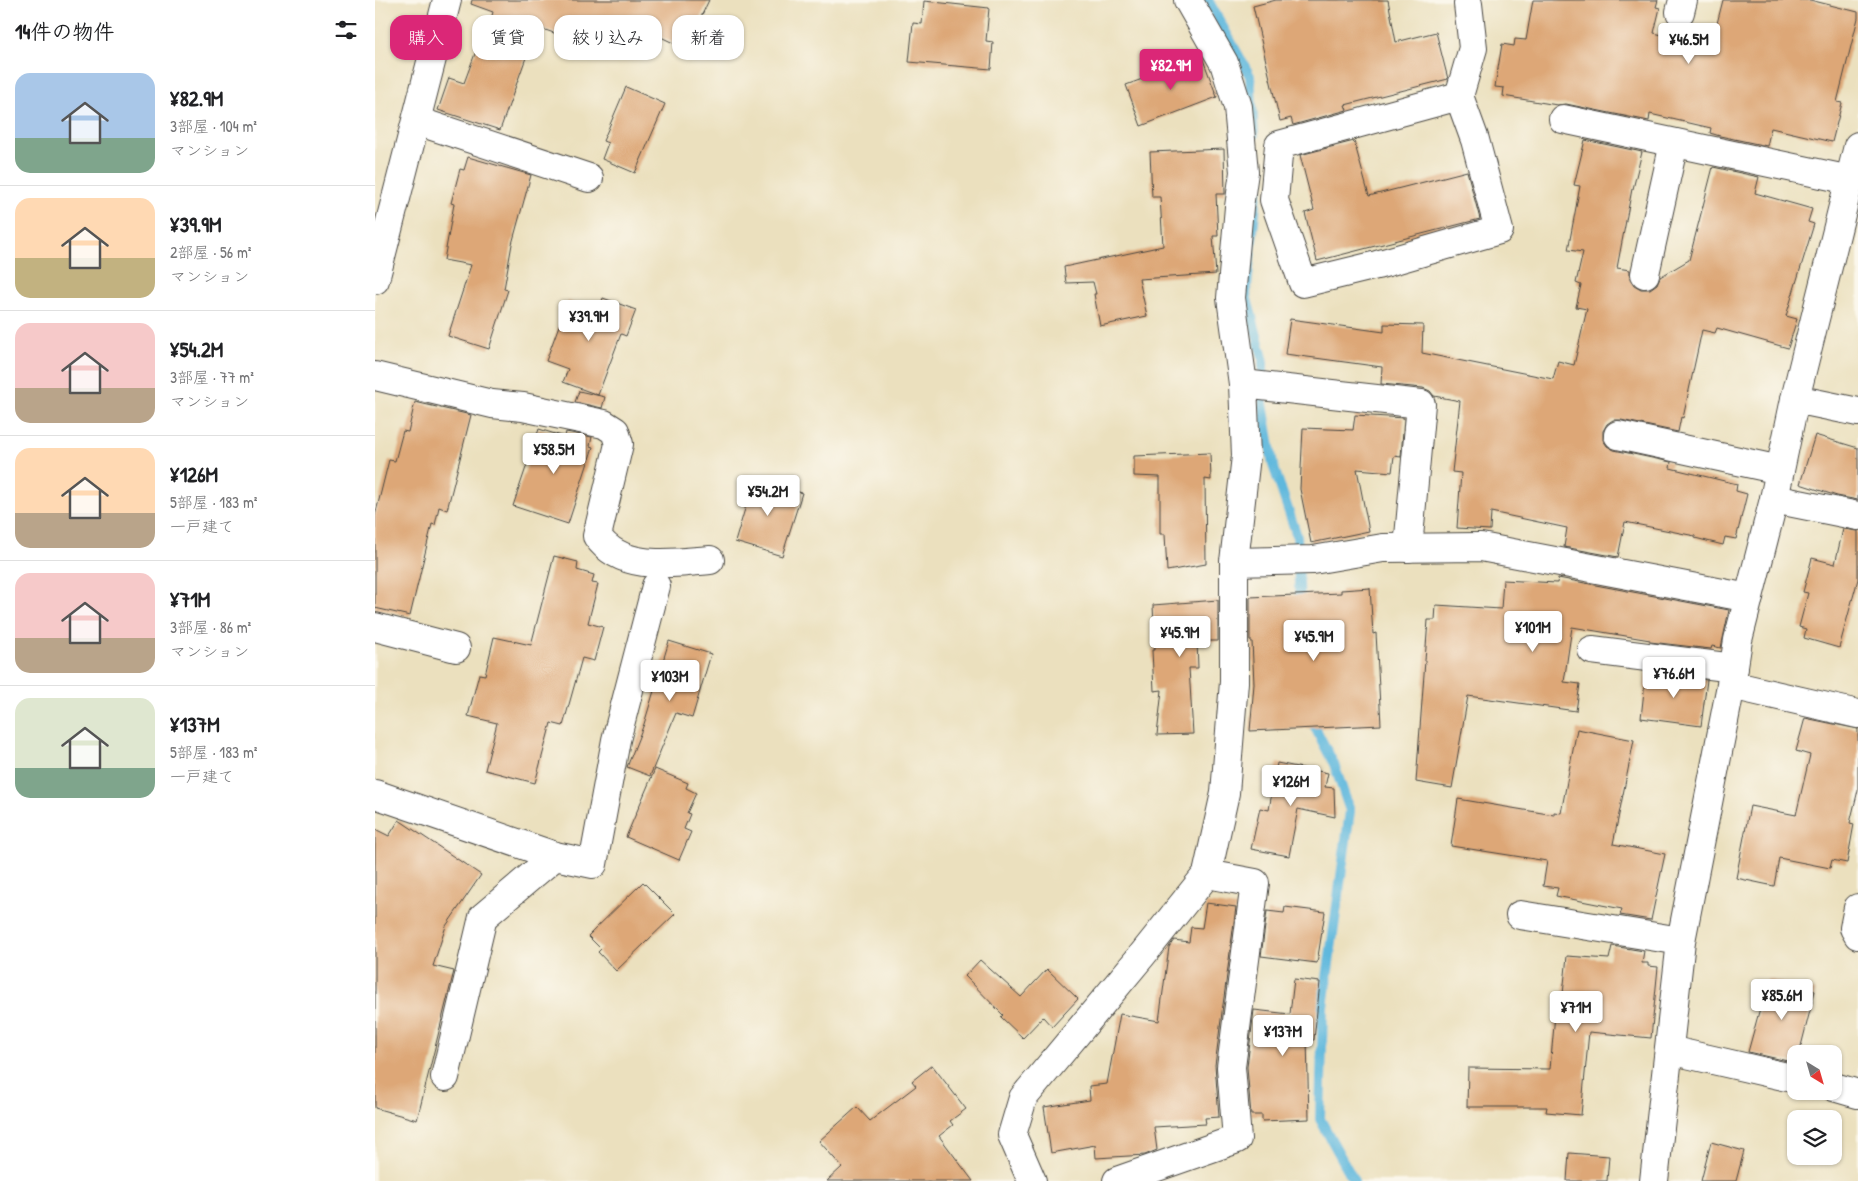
<!DOCTYPE html>
<html lang="ja">
<head>
<meta charset="utf-8">
<style>
  :root { --surface:#fff; --page:#f6f6f6; --text:#202124; --muted:#757577; --line:#e0e0e0; --accent:#db2777 }
  body { margin:0; font-family:"Patrick Hand","Klee One",sans-serif; background:var(--page); color:var(--text); height:100vh; display:flex; flex-direction:column; font-size:19px; white-space:nowrap }
  * { box-sizing:border-box; margin:0 }
  p { font-size:16px; color:var(--muted) }
  .icon { flex:none; width:28px; height:28px; fill:none; stroke:currentColor; stroke-width:2; stroke-linecap:round; stroke-linejoin:round }
  .map { position:relative; flex:1; overflow:hidden }
  .side { display:flex; flex-direction:column; background:var(--surface); width:375px }
  .side>* { flex:none }
  .top-card { position:absolute; left:15px; top:15px; width:475px; height:45px; display:flex; gap:10px }
  .needle { width:32px; rotate:143deg }
  .buttons { position:absolute; left:1412px; top:1045px; display:grid; gap:10px }
  .buttons a { display:grid; place-items:center; width:55px; height:55px; border-radius:10px; background:var(--surface); box-shadow:0 1px 4px #0004; font-size:25px }
  .price { position:absolute; translate:-50% -42px; padding:0 11px; border-radius:5px; background:#fff; color:#222; font-size:16px; line-height:32px; filter:drop-shadow(0 1px 2px #0008) }
  .price::after { content:''; position:absolute; left:50%; top:30px; width:15px; height:11px; margin-left:-8px; background:inherit; clip-path:polygon(0 0,100% 0,50% 100%) }
  .price.on { background:var(--accent); color:#fff }
  ul { padding:0; list-style:none }
  li { display:flex; align-items:center; gap:15px; height:125px; padding:0 15px }
  li+li { border-top:1px solid var(--line) }
  li span { display:grid; place-items:center; flex:none; width:140px; height:100px; border-radius:15px; color:#555 }
  li>.icon { margin-inline-start:auto }
  span .icon { width:60px; height:60px; fill:#fffc; stroke-width:1 }
  li b { font-size:21px }
  h2 { display:flex; justify-content:space-between; align-items:center; height:60px; padding:0 15px; font-size:21px }
  .chip { padding:0 18px; border-radius:15px; background:var(--surface); box-shadow:0 1px 4px #0004; font-size:18px; line-height:45px }
  .chip.on { background:var(--accent); color:#fff }
  main { display:flex; flex:1; min-height:0 }
  .map>svg:first-child { display:block }
  .lines { fill:none; stroke-linecap:round; stroke-linejoin:round }
  .stream { stroke:#5fb8dd; stroke-width:10 }
  .building { fill:#dda777 }
  .minor-casing { stroke:#484641; stroke-width:30 }
  .minor { stroke:#fff; stroke-width:28 }
</style>
</head>
<body>
<main>
<section class="side">
<h2>14件の物件<svg class="icon" aria-label="filters" viewBox="0 0 24 24"><path d="M4 7h16M4 17h16"/><circle cx="9" cy="7" r="2"/><circle cx="15" cy="17" r="2"/></svg></h2>
<ul>
<li><span style="background:linear-gradient(#a9c7e8 65%,#7fa58c 0)"><svg class="icon" aria-label="home" viewBox="0 0 24 24"><path d="M3 11l9-7 9 7M6 9v11h12V9"/></svg></span><div><b>¥82.9M</b><p>3部屋 · 104 m²</p><p>マンション</p></div></li>
<li><span style="background:linear-gradient(#ffd9b3 60%,#c2b280 0)"><svg class="icon" aria-label="home" viewBox="0 0 24 24"><path d="M3 11l9-7 9 7M6 9v11h12V9"/></svg></span><div><b>¥39.9M</b><p>2部屋 · 56 m²</p><p>マンション</p></div></li>
<li><span style="background:linear-gradient(#f6c9c9 65%,#b9a48a 0)"><svg class="icon" aria-label="home" viewBox="0 0 24 24"><path d="M3 11l9-7 9 7M6 9v11h12V9"/></svg></span><div><b>¥54.2M</b><p>3部屋 · 77 m²</p><p>マンション</p></div></li>
<li><span style="background:linear-gradient(#ffd9b3 65%,#b9a48a 0)"><svg class="icon" aria-label="home" viewBox="0 0 24 24"><path d="M3 11l9-7 9 7M6 9v11h12V9"/></svg></span><div><b>¥126M</b><p>5部屋 · 183 m²</p><p>一戸建て</p></div></li>
<li><span style="background:linear-gradient(#f6c9c9 65%,#b9a48a 0)"><svg class="icon" aria-label="home" viewBox="0 0 24 24"><path d="M3 11l9-7 9 7M6 9v11h12V9"/></svg></span><div><b>¥71M</b><p>3部屋 · 86 m²</p><p>マンション</p></div></li>
<li><span style="background:linear-gradient(#dfe7d0 70%,#7fa58c 0)"><svg class="icon" aria-label="home" viewBox="0 0 24 24"><path d="M3 11l9-7 9 7M6 9v11h12V9"/></svg></span><div><b>¥137M</b><p>5部屋 · 183 m²</p><p>一戸建て</p></div></li>
</ul>
</section>
<div class="map">
<svg width="1483" height="1181" viewBox="0 0 1483 1181">
  <rect width="100%" height="100%" fill="#fbf7ec"/>
  <filter id="ink" filterUnits="userSpaceOnUse"><feTurbulence type="fractalNoise" baseFrequency=".02" numOctaves="2"/><feDisplacementMap in="SourceGraphic" scale="10" xChannelSelector="R" yChannelSelector="G"/><feConvolveMatrix kernelMatrix="1 2 1 2 8 2 1 2 1" color-interpolation-filters="sRGB"/></filter>
  <filter id="wash" filterUnits="userSpaceOnUse"><feTurbulence type="fractalNoise" baseFrequency=".0096" numOctaves="4" result="noise"/><feDisplacementMap in="SourceGraphic" scale="20" xChannelSelector="R" yChannelSelector="G"/><feGaussianBlur stdDeviation="1.12" result="paint"/><feColorMatrix in="noise" values="0 0 0 0 0 0 0 0 0 0 0 0 0 0 0 0 0 1.4 0 .05"/><feComposite in="paint" operator="in"/></filter>
  <g filter="url(#wash)">
    <rect width="100%" height="100%" fill="#ebe0be"/>
    <g class="lines">
      <!-- stream -->
      <g class="stream">
        <polyline points="833,0 875,76 879,135"/>
        <polyline points="881,162 883,184 871,295 888,358 888,404 898,465 922,536 925,607"/>
        <polyline points="934,716 959,764 975,811 948,1007 945,1119 979,1181"/>
      </g>
    </g>
    <g id="blocks">
      <!-- building -->
      <g class="building">
        <polygon points="97,0 334,0 324,21 328,23 315,51 240,15 227,50 162,27 125,130 63,110 74,78 89,83 104,43 109,44 118,12 96,4"/>
        <polygon points="901,0 1013,0 1021,42 1061,32 1073,79 970,105 972,110 918,125 916,118 905,121 878,6"/>
        <polygon points="1158,0 1283,0 1281,7 1285,8 1279,33 1336,47 1348,0 1435,0 1483,12 1483,18 1462,102 1467,103 1457,142 1396,128 1392,146 1345,136 1335,133 1336,128 1275,114 1274,121 1191,104 1182,105 1128,96 1129,88 1120,87 1127,44 1139,46 1140,39 1151,40"/>
        <polygon points="549,1 614,8 611,41 618,42 616,69 534,62 538,23 547,24"/>
        <polygon points="827,57 842,97 766,126 751,85"/>
        <polygon points="251,87 290,104 260,173 227,159 233,143 228,141"/>
        <polygon points="1210,140 1267,152 1258,189 1257,189 1242,268 1255,270 1255,279 1259,285 1266,289 1275,289 1282,284 1285,277 1314,260 1338,167 1384,177 1380,193 1437,209 1433,222 1439,224 1411,316 1422,319 1413,348 1342,328 1340,333 1327,330 1308,418 1306,417 1303,432 1246,420 1238,420 1232,424 1228,431 1228,440 1232,446 1239,450 1296,462 1295,468 1362,484 1361,491 1372,494 1361,539 1350,537 1348,545 1320,538 1320,536 1250,522 1243,557 1189,547 1192,528 1116,512 1115,530 1082,528 1086,473 1077,472 1085,401 1059,396 1055,391 1048,388 1006,384 1007,367 910,354 915,319 1009,332 1009,324 1048,325 1047,353 1178,379 1183,361 1199,365 1212,309 1201,307 1206,285 1201,283 1208,252 1193,250 1205,186 1199,185"/>
        <polygon points="979,141 994,196 1092,171 1105,219 942,261 930,213 939,210 925,155"/>
        <polygon points="849,149 850,194 841,194 843,236 838,236 841,274 764,279 772,316 725,326 719,294 721,294 718,282 691,283 689,267 788,246 785,197 777,197 775,152"/>
        <polygon points="93,157 156,175 137,244 129,289 133,290 114,349 73,336 96,265 69,260 79,204 76,203 85,169 89,170"/>
        <polygon points="228,298 261,310 251,336 246,334 223,395 188,382 193,369 171,361 193,301 223,312"/>
        <polygon points="204,391 230,397 227,408 200,402"/>
        <polygon points="40,402 96,415 72,510 64,507 60,525 57,524 35,616 0,608 0,516 14,460 20,461 28,431 33,432"/>
        <polygon points="980,415 1029,418 1026,457 1019,456 1017,472 982,469 994,531 936,543 925,489 928,428 978,430"/>
        <polygon points="164,429 190,437 191,432 217,437 215,446 218,447 193,524 138,506"/>
        <polygon points="1440,435 1483,448 1483,500 1462,496 1425,484"/>
        <polygon points="835,453 836,480 830,479 831,564 792,571 790,534 785,534 785,477 759,476 759,456"/>
        <polygon points="379,479 427,493 407,556 360,542"/>
        <polygon points="1468,529 1483,531 1483,579 1464,648 1429,638 1431,629 1424,627 1433,593 1428,592 1437,558 1460,564"/>
        <polygon points="179,556 203,562 202,570 219,575 217,583 223,584 213,623 228,627 219,661 207,658 188,726 176,723 160,783 110,770 122,723 93,716 104,674 110,675 119,637 156,645"/>
        <polygon points="1183,578 1354,610 1346,648 1337,646 1336,649 1275,642 1275,640 1197,627 1189,682 1205,684 1201,711 1093,696 1077,788 1041,782 1053,620 1060,620 1061,605 1126,609 1128,580 1182,583"/>
        <polygon points="995,588 998,634 1001,633 1006,725 875,731 879,684 877,641 875,641 875,597 966,593 966,590"/>
        <polygon points="843,600 843,641 822,641 823,668 814,668 818,734 782,735 787,690 779,691 777,650 780,650 778,605"/>
        <polygon points="294,641 336,654 317,718 301,713 275,776 252,767 269,724"/>
        <polygon points="1271,673 1332,680 1326,726 1266,718"/>
        <polygon points="1430,718 1483,729 1483,790 1475,823 1479,824 1472,863 1457,860 1455,868 1404,858 1399,886 1361,878 1375,806 1421,815 1435,755 1421,751"/>
        <polygon points="1202,729 1259,740 1238,844 1290,854 1276,920 1245,915 1247,909 1181,896 1183,888 1168,886 1172,861 1076,846 1083,799 1179,815 1179,812 1186,813"/>
        <polygon points="902,763 953,773 950,787 959,788 960,817 923,809 914,856 876,849 885,808 894,810"/>
        <polygon points="280,769 313,783 311,788 321,793 312,813 315,814 309,829 316,832 304,860 251,837"/>
        <polygon points="24,820 106,875 71,926 58,966 79,971 42,1120 0,1108 0,829 14,836"/>
        <polygon points="268,882 300,914 241,971 223,952 226,949 213,936"/>
        <polygon points="831,903 861,907 840,1065 844,1117 830,1118 831,1124 779,1127 782,1150 770,1155 721,1158 720,1145 676,1153 669,1107 715,1100 714,1086 732,1084 745,1014 784,1021 794,947 799,940 814,942 816,927 827,928"/>
        <polygon points="910,907 950,912 942,963 886,956 892,911 909,913"/>
        <polygon points="1237,946 1269,951 1267,963 1273,963 1273,966 1283,967 1276,1038 1214,1032 1206,1115 1171,1112 1172,1107 1092,1107 1093,1068 1175,1069 1182,993 1188,994 1192,956 1234,959"/>
        <polygon points="605,960 646,997 672,969 703,999 677,1027 668,1017 648,1038 626,1017 628,1015 590,976"/>
        <polygon points="919,979 945,982 939,1040 932,1039 934,1119 887,1121 887,1115 876,1115 872,1067 879,1010 915,1014"/>
        <polygon points="1393,979 1440,991 1424,1054 1421,1054 1421,1063 1373,1052"/>
        <polygon points="557,1065 591,1109 575,1121 578,1125 564,1136 598,1181 452,1181 467,1167 444,1141 482,1107 495,1121 541,1086 537,1081"/>
        <polygon points="1336,1142 1369,1151 1361,1181 1326,1181"/>
        <polygon points="1194,1153 1234,1156 1232,1181 1192,1181"/>
      </g>
    </g>
  </g>
  <g filter="url(#ink)">
    <use href="#blocks" fill-opacity="0" stroke="#484641" stroke-width="1"/>
    <g class="lines">
      <!-- minor casing -->
      <g class="minor-casing">
        <g id="minor">
          <polyline points="1305,12 1308,0"/>
          <polygon points="1084,96 1100,140 1124,230 1002,265 928,283 899,200 904,145"/>
          <polyline points="1084,96 1098,48 1093,4"/>
          <polyline points="1188,119 1475,180"/>
          <polyline points="42,121 214,178"/>
          <polyline points="1270,274 1299,143"/>
          <polyline points="0,280 72,0"/>
          <path d="M0 376 117 404 148 407 229 424 240 431 244 444 222 536C247 572 298 563 335 560"/>
          <polyline points="868,384 1046,404 1033,548"/>
          <polyline points="1420,399 1483,412"/>
          <polyline points="1243,435 1405,470"/>
          <polyline points="1399,499 1483,516"/>
          <polyline points="859,562 938,560 1008,548 1106,547 1374,598"/>
          <polyline points="0,627 81,648"/>
          <polyline points="1217,650 1359,668"/>
          <polyline points="1356,685 1483,714"/>
          <polyline points="0,794 180,856 218,864 241,740 281,586"/>
          <polyline points="1483,908 1479,928 1483,935"/>
          <polyline points="1145,915 1306,941"/>
          <polyline points="1294,1050 1421,1079"/>
          <polyline points="70,1077 108,917 180,856"/>
          <polyline points="1459,1087 1483,1094"/>
          <polyline points="657,1181 637,1135 648,1098 768,954 832,874 850,793 859,682 859,562 871,456 868,384 856,298 864,207 869,172 863,107 849,63 813,0"/>
          <polyline points="742,1181 862,1139 856,1067 880,883 832,874"/>
          <polyline points="1279,1181 1306,941 1356,685 1363,640 1399,499 1420,399 1483,146"/>
        </g>
      </g>
      <!-- minor -->
      <use href="#minor" class="minor"/>
    </g>
  </g>
</svg>
<div class="buttons">
<a><svg class="needle" viewBox="-14 -14 28 28"><path d="M0-13l5 13h-10z" fill="#e53935"/><path d="M0 13l5-13h-10z" fill="#757577"/></svg></a>
<a><svg class="icon" aria-label="layers" viewBox="0 0 24 24"><path d="M12 4l9 5-9 5-9-5zM3 14l9 5 9-5"/></svg></a>
</div>
<b class="price" style="left:1314px;top:65px">¥46.5M</b>
<b class="price on" style="left:796px;top:91px">¥82.9M</b>
<b class="price" style="left:214px;top:342px">¥39.9M</b>
<b class="price" style="left:179px;top:475px">¥58.5M</b>
<b class="price" style="left:393px;top:517px">¥54.2M</b>
<b class="price" style="left:1158px;top:653px">¥101M</b>
<b class="price" style="left:805px;top:658px">¥45.9M</b>
<b class="price" style="left:939px;top:662px">¥45.9M</b>
<b class="price" style="left:1299px;top:699px">¥76.6M</b>
<b class="price" style="left:295px;top:702px">¥103M</b>
<b class="price" style="left:916px;top:807px">¥126M</b>
<b class="price" style="left:1407px;top:1021px">¥85.6M</b>
<b class="price" style="left:1201px;top:1033px">¥71M</b>
<b class="price" style="left:908px;top:1057px">¥137M</b>
<div class="top-card">
<a class="chip on">購入</a>
<a class="chip">賃貸</a>
<a class="chip">絞り込み</a>
<a class="chip">新着</a>
</div>
</div>
</main>
</body>
</html>
